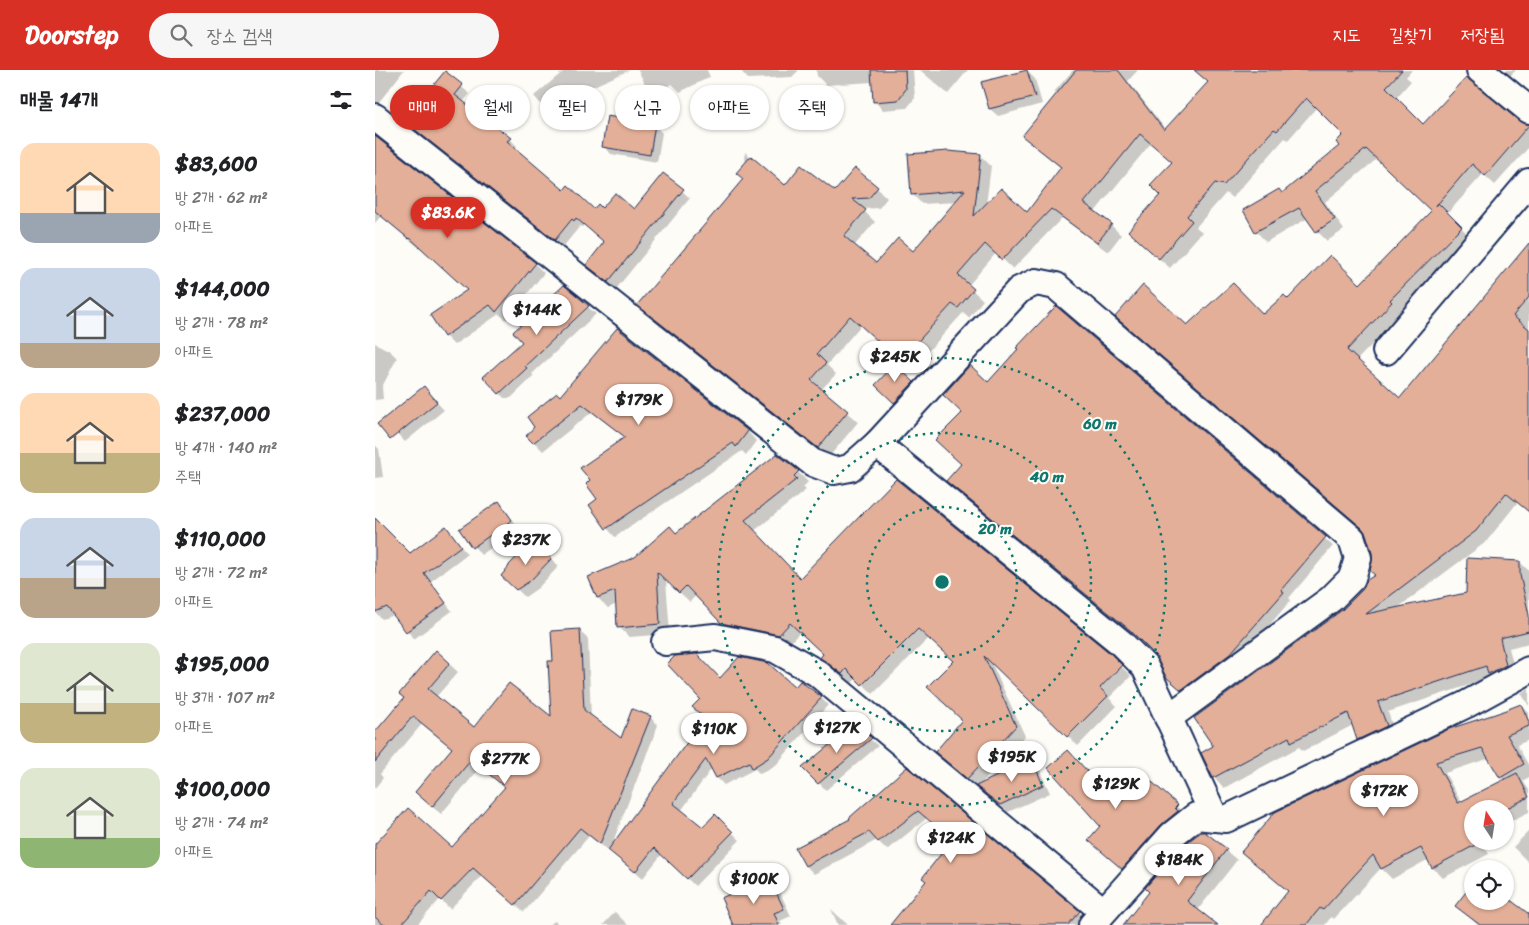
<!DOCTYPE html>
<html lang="ko">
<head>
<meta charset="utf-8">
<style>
  :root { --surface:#fff; --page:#f6f6f6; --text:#202124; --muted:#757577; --accent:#d93025 }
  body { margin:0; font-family:Sriracha,"Poor Story",sans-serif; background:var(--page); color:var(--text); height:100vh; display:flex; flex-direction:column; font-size:19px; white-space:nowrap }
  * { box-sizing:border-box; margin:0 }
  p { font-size:16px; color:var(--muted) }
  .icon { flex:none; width:28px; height:28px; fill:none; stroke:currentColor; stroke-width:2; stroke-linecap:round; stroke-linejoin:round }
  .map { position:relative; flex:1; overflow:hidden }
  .side { display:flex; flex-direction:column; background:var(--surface); width:375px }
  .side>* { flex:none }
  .banner { position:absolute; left:15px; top:15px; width:475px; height:45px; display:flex; gap:10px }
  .needle { width:32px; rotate:348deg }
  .buttons { position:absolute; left:1089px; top:730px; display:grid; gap:10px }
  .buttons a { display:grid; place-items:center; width:50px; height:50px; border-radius:50%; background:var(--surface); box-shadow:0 1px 4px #0004; font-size:25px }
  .price { position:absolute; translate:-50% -42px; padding:0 11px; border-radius:18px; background:#fff; color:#222; font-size:16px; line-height:32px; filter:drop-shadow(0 1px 2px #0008) }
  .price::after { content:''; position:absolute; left:50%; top:30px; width:15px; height:11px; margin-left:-8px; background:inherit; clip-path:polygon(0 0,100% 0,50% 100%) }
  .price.active { background:var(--accent); color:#fff }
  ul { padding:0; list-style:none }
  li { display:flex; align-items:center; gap:15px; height:125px; padding:0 20px }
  li span { display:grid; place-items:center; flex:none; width:140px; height:100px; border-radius:15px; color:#555 }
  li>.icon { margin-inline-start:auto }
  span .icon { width:60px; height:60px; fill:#fffc; stroke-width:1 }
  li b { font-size:21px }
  h2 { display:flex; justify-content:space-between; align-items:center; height:60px; padding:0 20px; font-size:21px }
  .pill { padding:0 18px; border-radius:22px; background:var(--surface); box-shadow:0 1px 4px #0004; font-size:18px; line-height:45px }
  .pill.active { background:var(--accent); color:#fff }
  header { display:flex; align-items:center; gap:30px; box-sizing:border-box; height:70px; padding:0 25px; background:var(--accent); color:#fff }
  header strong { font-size:24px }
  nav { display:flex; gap:28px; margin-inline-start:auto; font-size:18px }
  .search { width:350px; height:45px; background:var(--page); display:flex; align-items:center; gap:12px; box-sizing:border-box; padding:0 18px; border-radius:28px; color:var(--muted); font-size:19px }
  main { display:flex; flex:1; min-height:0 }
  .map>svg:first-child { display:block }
  .shadow { fill:#0003; fill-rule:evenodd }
  .building { fill:#e4af98; stroke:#1b2f5e }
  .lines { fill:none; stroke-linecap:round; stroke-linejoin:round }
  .street-casing { stroke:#1b2f5e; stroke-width:30 }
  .street { stroke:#fdfcf7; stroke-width:26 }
  .ring { fill:none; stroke:#0f766e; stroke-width:2.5; stroke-dasharray:2.5 5 }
  .centre { fill:#0f766e; stroke:#fdfcf7; stroke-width:2.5 }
  .ring-label { font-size:15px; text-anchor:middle; font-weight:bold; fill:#0f766e; stroke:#fdfcf7; stroke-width:4; stroke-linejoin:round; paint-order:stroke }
</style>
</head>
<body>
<header>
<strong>Doorstep</strong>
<div class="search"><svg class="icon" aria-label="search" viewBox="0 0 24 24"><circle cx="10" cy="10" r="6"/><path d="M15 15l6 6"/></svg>장소 검색</div>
<nav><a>지도</a><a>길찾기</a><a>저장됨</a></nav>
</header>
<main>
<section class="side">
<h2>매물 14개<svg class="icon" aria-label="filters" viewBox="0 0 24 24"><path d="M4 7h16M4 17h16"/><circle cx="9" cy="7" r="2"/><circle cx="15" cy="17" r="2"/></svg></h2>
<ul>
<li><span style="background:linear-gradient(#ffd9b3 70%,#9aa5b1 0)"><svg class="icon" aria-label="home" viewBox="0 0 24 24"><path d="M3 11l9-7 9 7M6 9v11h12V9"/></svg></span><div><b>$83,600</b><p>방 2개 · 62 m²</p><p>아파트</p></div></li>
<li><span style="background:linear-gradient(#c9d6e8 75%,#b9a48a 0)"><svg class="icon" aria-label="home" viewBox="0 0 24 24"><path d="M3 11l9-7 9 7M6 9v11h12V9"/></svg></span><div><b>$144,000</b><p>방 2개 · 78 m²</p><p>아파트</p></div></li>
<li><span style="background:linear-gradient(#ffd9b3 60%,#c2b280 0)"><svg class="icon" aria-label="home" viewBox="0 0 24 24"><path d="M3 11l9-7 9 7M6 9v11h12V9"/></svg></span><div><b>$237,000</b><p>방 4개 · 140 m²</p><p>주택</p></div></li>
<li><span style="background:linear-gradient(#c9d6e8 60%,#b9a48a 0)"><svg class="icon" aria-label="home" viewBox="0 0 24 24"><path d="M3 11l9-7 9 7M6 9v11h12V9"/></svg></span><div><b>$110,000</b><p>방 2개 · 72 m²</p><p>아파트</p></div></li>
<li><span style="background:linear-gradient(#dfe7d0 60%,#c2b280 0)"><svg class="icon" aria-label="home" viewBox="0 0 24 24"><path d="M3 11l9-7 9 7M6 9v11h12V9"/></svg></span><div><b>$195,000</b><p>방 3개 · 107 m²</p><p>아파트</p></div></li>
<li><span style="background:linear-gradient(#dfe7d0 70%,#8fb573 0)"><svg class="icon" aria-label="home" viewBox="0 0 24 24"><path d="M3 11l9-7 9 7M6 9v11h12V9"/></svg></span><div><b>$100,000</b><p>방 2개 · 74 m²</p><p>아파트</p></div></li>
</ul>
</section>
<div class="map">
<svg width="1154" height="855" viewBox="0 0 1154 855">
  <rect width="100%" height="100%" fill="#fdfcf7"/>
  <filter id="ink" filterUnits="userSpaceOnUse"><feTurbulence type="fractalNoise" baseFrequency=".02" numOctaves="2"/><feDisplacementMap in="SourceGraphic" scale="10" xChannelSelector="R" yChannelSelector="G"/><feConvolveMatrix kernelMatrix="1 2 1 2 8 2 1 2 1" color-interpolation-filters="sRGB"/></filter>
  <g filter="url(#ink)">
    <!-- shadow -->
    <g class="shadow">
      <polygon points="0,0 29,0 1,36 0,36"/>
      <polygon points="190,0 255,0 169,38 159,26"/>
      <polygon points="263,0 332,0 335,7 305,22 297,14 279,23 271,16"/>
      <polygon points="365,0 423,0 423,1 417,7 373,9"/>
      <polygon points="441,0 538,0 540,28 532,38 508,40 499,31 498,12 451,15 442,6"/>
      <polygon points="545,0 593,0 573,24"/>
      <polygon points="698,0 763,0 753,11 791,60 834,12 840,0 1037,0 1031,7 1036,11 1021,28 1048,56 1144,53 1154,56 1154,77 1120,115 1108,104 1072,144 1097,168 1025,241 1027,243 982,290 1025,330 1154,175 1154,442 1142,433 1111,472 1021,539 1092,524 1145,492 1154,501 1154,573 1134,578 1141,606 1118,607 1013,642 1021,666 993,679 983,669 978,655 928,681 924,677 849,718 839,707 828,683 840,677 1002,506 997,477 989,460 812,257 889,246 914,231 985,215 1057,141 1003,88 950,132 969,160 952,171 942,161 933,148 891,172 881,161 908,124 966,76 970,65 942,37 913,70 910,68 857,128 851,123 821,157 827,162 795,198 764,171 786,125 798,93 776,73 719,143 736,155 746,165 733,182 687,148 638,199 621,183 593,216 608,230 594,248 588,243 536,300 486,255 452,295 461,304 446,320 483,352 454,387 274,245 263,235 371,107 370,82 410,117 461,123 502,118 512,128 504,138 487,139 500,152 479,176 501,195 538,183 582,132 547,134 537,124 605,85 616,96 611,135 652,144 686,98 649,66 683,25 679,22"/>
      <polygon points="1127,0 1141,0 1135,6"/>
      <polygon points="652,1 660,9 667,34 623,46 615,39"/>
      <polygon points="70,3 95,24 88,32 135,69 142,76 139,79 189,122 219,140 259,141 288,104 315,128 241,219 220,202 231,173 209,155 207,157 205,156 188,177 38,58"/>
      <polygon points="279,55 287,63 282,92 236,84 228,76"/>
      <polygon points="0,68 160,194 169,203 131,250 124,244 79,275 70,266 93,221 45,175 43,177 6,146 0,153"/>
      <polygon points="189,217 221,244 157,304 159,306 136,328 129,328 121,319 149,272"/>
      <polygon points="681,238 958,476 914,528 916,530 863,592 815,627 801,615 782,586 764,568 581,419 588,394 588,343 613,313"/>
      <polygon points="243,259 373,362 381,371 371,385 367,381 240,467 232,458 224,430 251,368 217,342 168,381 153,366"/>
      <polygon points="0,273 15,281 22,288 7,317 8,329 0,330"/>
      <polygon points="538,313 546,320 528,340 509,323"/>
      <polygon points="56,326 69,340 30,372 13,354"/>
      <polygon points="0,375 4,379 8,407 0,408"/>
      <polygon points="423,402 433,412 428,417 431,420 379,461 425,509 734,584 756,606 734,628 742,636 703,676 616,592 650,666 606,714 656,691 664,698 675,723 633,742 572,691 588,650 579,591 554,568 498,624 482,608 477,613 457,597 447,588 449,585 425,562 414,574 358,563 321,525 315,532 291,510 295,564 254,567 244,557 242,534 233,538 223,528 215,507 260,488 301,464"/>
      <polygon points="124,433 144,458 106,485 86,460"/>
      <polygon points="0,450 35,484 71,458 92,484 55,512 77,541 39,569 19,545 7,549 0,542"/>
      <polygon points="162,475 184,496 163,518 150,527 128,506"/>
      <polygon points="204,561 213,569 216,648 246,670 275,647 283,655 236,777 331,648 345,610 420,619 446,628 453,635 401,695 385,704 380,699 349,715 342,708 337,698 306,741 328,758 340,746 365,770 320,816 287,784 268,808 235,780 234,781 214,766 149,842 107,806 75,839 65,829 42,855 0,855 0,776 77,778 131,718 105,698 66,744 50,731 78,679 47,654 5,704 8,708 0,718 0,664 30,628 61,582 83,602 61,627 99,659 177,649 179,592"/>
      <polygon points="1154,618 1154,636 1146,623"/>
      <path d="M1146 635 1154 643V670L1142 675 1154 696V707L1148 711 1154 720V742L1130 754V739H1098V771H1107L1114 784 1068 808 1058 798 1054 789 1017 809 1006 798 959 849 956 847 950 855H887L914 822 868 782ZM1115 688 1129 711 1086 732 1070 703Z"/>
      <polygon points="479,655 503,676 451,720 429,698"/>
      <polygon points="532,699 704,842 712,850 707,855 517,855 552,811 578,771 552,748 512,780 502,770 439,804 431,796 422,779 477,749"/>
      <polygon points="769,707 812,746 758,808 725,780 743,737"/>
      <polygon points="1154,761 1154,793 1138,777"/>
      <polygon points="830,763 862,790 822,841 841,855 750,855"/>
      <polygon points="394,808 402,816 416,846 405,851 407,855 359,855"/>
      <polygon points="1130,827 1154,846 1154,855 1103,855 1082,836 1098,831 1130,831"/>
      <polygon points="456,839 473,855 463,855"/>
      <polygon points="240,842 253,855 228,855"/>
      <polygon points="180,851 184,855 173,855"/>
    </g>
    <!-- building -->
    <g class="building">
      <polygon points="496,0 530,0 531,19 523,30 498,32"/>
      <polygon points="652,0 660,27 614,39 606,12"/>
      <polygon points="701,0 743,0 789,60 833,12 819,0 1027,0 1011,17 1048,54 1092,7 1145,52 1154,55 1110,106 1097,94 1061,136 1063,133 1087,157 1015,230 1017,232 972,280 1025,328 1154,173 1154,227 1138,246 1154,259 1154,442 1131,423 1101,461 991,544 1091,523 1092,488 1145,491 1145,505 1154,545 1154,561 1125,568 1131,595 1113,604 1111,596 1003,632 1012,656 982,670 973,643 916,672 914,667 838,708 826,683 838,676 819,648 967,540 988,519 992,510 1000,505 995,501 997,492 997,483 991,464 987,458 740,247 768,215 812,255 858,213 888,244 909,225 913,229 955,185 985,214 1056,141 991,79 940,121 960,149 941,162 924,138 880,162 868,140 904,119 907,123 964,76 961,72 968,65 931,28 902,61 899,59 849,115 840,113 812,146 817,151 784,189 753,161 785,125 775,115 797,92 765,64 709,133 737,154 722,173 676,139 627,190 610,174 583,205 599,219 583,238 577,234 525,291 475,246 442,284 451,293 436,310 473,341 443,378 262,235 368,109 361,103 376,86 410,115 426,95 460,121 480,98 503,117 494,128 477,129 491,140 469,166 501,193 523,168 538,181 590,120 536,125 533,84 573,81 606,84 599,146 626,118 652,142 686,97 647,66"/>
      <polygon points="70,1 88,15 80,25 136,68 132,71 189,120 193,115 219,139 223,134 227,138 240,123 259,139 288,103 309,119 233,212 211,195 229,172 201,148 199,151 197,149 180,170 29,51"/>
      <polygon points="232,46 280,54 275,85 227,77"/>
      <polygon points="0,66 161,193 121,242 115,235 69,267 55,245 92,220 35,168 34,169 0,141"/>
      <polygon points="189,215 214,236 150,296 152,298 124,324 108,307 147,272 138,262"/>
      <polygon points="681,236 951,467 906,520 909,522 855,584 806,620 791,607 781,586 755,560 571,411 586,394 560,370 587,343 568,325 595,295 613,312 643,279 641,278"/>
      <polygon points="242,258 373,361 361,377 358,373 231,459 214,435 222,429 211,414 215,410 205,398 250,367 207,334 158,373 151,366 159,357 152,347 182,323 185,326"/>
      <polygon points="520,294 539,312 519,333 500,315"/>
      <polygon points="49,316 62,332 15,370 2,354"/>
      <polygon points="402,384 424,401 419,406 422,409 370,450 425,508 521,409 735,583 747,595 725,618 733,626 692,667 609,586 641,656 592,709 560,682 587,650 552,617 578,591 543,559 487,615 471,599 467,604 445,588 448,584 415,553 404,565 346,553 311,516 304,523 282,502 285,554 242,558 240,521 222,528 213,507 260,487 295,456 301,463"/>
      <polygon points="124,431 137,450 97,478 84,459"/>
      <polygon points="0,448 35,483 71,456 86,476 49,503 71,533 31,562 12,537 0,542"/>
      <polygon points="158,470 177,488 155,511 141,520 126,506 134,496 134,495"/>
      <polygon points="205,559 209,640 246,668 257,639 276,646 225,774 205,758 140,835 98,798 66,831 56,821 26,855 9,855 0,847 0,774 33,738 77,777 130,717 96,690 57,737 40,722 77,678 38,646 0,692 0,662 29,628 24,624 61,580 75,593 53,619 99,657 134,613 176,646 173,591 178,591 176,561"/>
      <polygon points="322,584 345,608 364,587 393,593 420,617 425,611 447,627 393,688 377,698 374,692 341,708 331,689 298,733 328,757 340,744 358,762 312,809 279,778 260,802 233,780 330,648 317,637 325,629 292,594 300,586"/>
      <polygon points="1146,634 1154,652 1154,656 1132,665 1149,694 1125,708 1107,678 1061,692 1083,733 1142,703 1154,727 1130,739 1098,739 1098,755 1095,756 1098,760 1098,771 1103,771 1104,773 1057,798 1046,778 1006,799 998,785 948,840 945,838 931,855 886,855 913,821 866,782 900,742 1074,659 1123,643"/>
      <polygon points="479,654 497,668 443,714 427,698"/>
      <polygon points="693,680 743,735 769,705 803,735 800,738 803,741 786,755 747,799 713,770 725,756 673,698"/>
      <polygon points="657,689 668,715 625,735 601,716"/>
      <polygon points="532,697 705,841 693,855 515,855 551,811 547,808 577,770 543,741 503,772 494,762 430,796 420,778 475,749 474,748"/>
      <polygon points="826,762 830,762 852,779 812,831 843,855 748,855 774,822 770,818 807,776"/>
      <polygon points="394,807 409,839 399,843 404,855 358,855 346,828"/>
      <polygon points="1098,813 1098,831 1130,831 1130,826 1154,844 1154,855 1105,855 1080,836"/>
    </g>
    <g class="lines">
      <!-- street casing -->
      <g class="street-casing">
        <g id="street">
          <polyline points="1105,0 1154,40"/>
          <polyline points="0,47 438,393 459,401 475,398 502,374 644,220 661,212 681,216 977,469 983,488 977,508 956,529 793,648"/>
          <polyline points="1011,281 1154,112"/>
          <polyline points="502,374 745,572 770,597 840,748"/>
          <polyline points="290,572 340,567 400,579 442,603 728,841"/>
          <polyline points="717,855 797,765 821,746 851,749 1092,634 1154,600"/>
        </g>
      </g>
      <!-- street -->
      <use href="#street" class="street"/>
    </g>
  </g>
  <!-- distance rings -->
  <g class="ring">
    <circle cx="567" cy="512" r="75"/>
    <circle cx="567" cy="512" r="149"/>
    <circle cx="567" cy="512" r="224"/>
  </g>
  <circle cx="567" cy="512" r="8" class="centre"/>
  <g class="ring-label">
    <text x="725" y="359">60 m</text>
    <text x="672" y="412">40 m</text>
    <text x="620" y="464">20 m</text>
  </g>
</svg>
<div class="buttons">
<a><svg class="needle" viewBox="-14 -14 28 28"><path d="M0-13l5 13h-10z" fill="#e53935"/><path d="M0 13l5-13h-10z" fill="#757577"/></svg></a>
<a><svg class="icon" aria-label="locate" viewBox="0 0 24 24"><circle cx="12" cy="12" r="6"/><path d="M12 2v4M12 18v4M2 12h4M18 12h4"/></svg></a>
</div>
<b class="price active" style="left:73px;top:169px">$83.6K</b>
<b class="price" style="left:162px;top:266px">$144K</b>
<b class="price" style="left:520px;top:313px">$245K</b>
<b class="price" style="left:264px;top:356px">$179K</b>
<b class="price" style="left:151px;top:496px">$237K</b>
<b class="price" style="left:462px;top:684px">$127K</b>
<b class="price" style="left:339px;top:685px">$110K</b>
<b class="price" style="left:637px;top:713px">$195K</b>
<b class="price" style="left:130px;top:715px">$277K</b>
<b class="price" style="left:741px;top:740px">$129K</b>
<b class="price" style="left:1009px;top:747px">$172K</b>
<b class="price" style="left:576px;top:794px">$124K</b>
<b class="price" style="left:804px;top:816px">$184K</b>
<b class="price" style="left:379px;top:835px">$100K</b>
<div class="banner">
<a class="pill active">매매</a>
<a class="pill">월세</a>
<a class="pill">필터</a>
<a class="pill">신규</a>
<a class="pill">아파트</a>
<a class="pill">주택</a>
</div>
</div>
</main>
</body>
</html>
